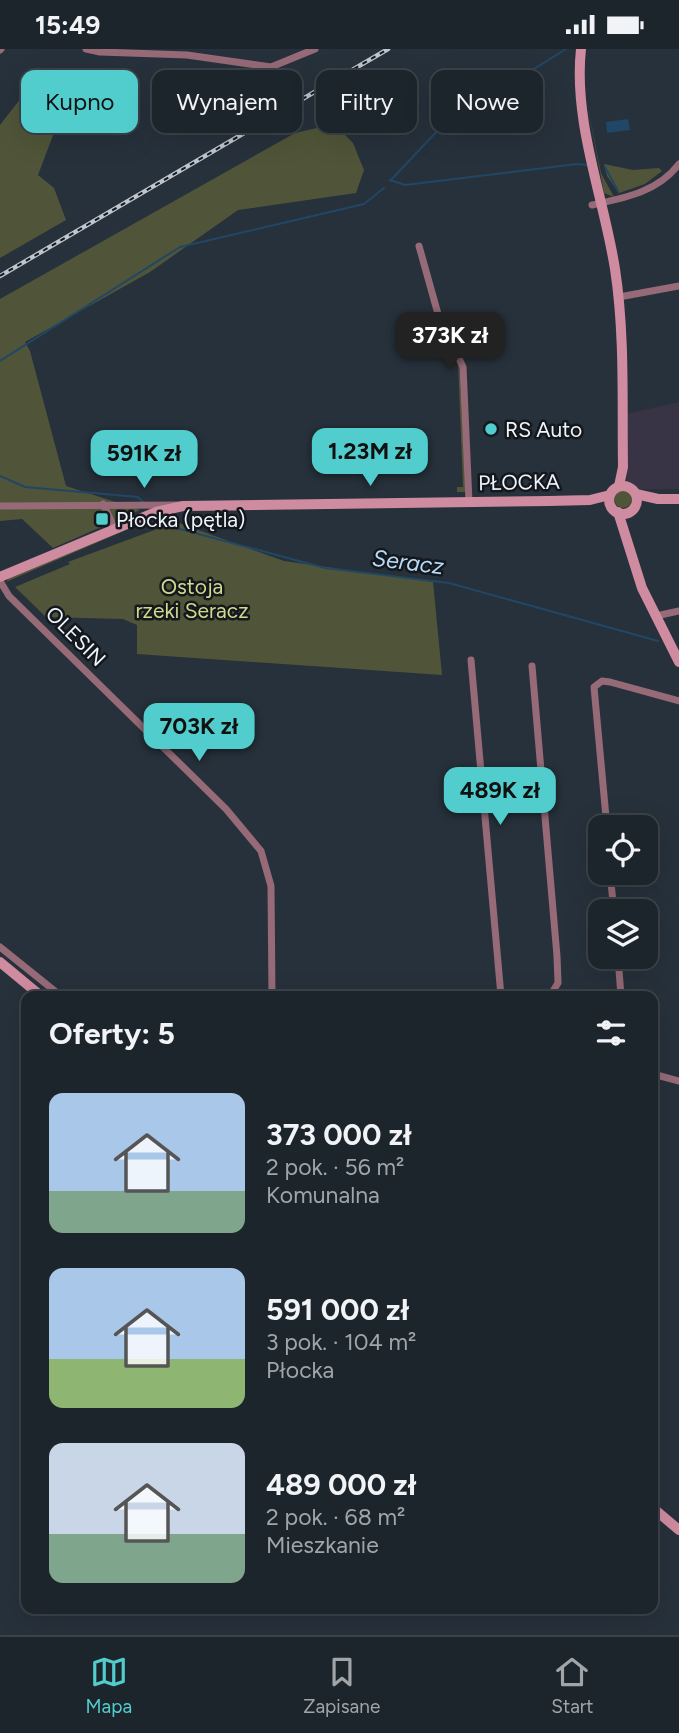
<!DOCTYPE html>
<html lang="pl">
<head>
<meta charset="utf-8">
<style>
  :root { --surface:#1d252c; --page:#2a3138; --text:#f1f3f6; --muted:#a0a5a9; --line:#3b4248; --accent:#52cdce }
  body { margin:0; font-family:Figtree,sans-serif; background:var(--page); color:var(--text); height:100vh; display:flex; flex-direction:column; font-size:26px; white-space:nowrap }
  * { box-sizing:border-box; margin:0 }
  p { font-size:23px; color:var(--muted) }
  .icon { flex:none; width:38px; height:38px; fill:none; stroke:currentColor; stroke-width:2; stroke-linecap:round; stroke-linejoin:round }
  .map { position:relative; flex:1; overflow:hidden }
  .drawer { position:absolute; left:21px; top:942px; width:637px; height:623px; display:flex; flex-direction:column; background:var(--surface); border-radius:14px; box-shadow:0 7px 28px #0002,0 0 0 2px var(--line) }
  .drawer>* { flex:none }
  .banner { position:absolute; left:21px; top:21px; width:637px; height:63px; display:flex; gap:14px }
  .fabs { position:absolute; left:588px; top:766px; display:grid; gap:14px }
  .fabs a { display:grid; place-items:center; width:70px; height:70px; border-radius:14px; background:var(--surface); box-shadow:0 7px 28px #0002,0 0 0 2px var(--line); font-size:35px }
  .price { position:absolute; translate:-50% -60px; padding:0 16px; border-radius:14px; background:var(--accent); color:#111; font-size:23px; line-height:46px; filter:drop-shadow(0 2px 4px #0008) }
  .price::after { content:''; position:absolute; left:50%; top:42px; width:21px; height:16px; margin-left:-10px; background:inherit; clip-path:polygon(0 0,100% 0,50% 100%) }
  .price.current { background:#222; color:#fff }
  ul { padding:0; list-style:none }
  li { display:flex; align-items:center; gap:21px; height:175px; padding:0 28px }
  li span { display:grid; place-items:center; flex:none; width:196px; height:140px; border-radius:14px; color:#555 }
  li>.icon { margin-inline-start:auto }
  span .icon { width:84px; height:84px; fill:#fffc; stroke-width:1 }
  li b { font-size:30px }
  h2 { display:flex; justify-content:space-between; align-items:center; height:84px; padding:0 28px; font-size:30px }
  .chip { padding:0 24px; border-radius:14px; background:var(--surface); box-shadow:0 7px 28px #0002,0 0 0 2px var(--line); font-size:24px; line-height:63px }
  .chip.current { background:var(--accent); color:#111 }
  .status { display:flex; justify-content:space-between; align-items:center; height:49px; padding:0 35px; background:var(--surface); direction:ltr }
  .status svg { height:19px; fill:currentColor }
  .tab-bar { display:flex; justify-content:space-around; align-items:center; height:98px; border-top:2px solid var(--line); background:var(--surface); font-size:19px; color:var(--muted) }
  .tab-bar a { display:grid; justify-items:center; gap:4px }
  .tab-bar .current { color:var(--accent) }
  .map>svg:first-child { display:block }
  .commercial { fill:#383445 }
  .green { fill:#505539 }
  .water { fill:#214766 }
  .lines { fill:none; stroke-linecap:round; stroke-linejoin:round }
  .stream { stroke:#214766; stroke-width:2 }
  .street { stroke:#966a77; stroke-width:7 }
  .secondary { stroke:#cf8b9f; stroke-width:10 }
  .rail-casing { stroke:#bec5cd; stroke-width:4.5 }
  .rail { stroke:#14181d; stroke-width:2; stroke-dasharray:5; stroke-linecap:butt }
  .poi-dot { fill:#52cdce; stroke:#14181d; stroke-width:2.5 }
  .labels { text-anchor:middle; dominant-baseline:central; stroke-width:5; stroke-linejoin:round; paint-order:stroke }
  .poi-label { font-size:21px; fill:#eff5fc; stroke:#14181d; text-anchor:start }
  .street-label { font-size:21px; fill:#eff5fc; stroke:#14181d }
  .park-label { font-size:21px; fill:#ceda8e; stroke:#14181d }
  .water-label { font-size:23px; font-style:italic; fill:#b6dafa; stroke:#14181d }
</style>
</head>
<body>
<div class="status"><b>15:49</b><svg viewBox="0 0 49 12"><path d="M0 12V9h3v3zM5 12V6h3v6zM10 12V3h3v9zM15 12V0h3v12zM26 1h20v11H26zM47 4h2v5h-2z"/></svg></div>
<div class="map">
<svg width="679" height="1586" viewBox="0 0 679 1586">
  <rect width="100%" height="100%" fill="#27313b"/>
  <!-- commercial -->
  <polygon class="commercial" points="679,353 679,440 627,440 626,365"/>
  <!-- green -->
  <g class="green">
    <polygon points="35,31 55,81 38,126 54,139 66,171 0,209 0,76"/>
    <polygon points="586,49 601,124 614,148 604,144"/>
    <polygon points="334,75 353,94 364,121 356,144 238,161 150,223 25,293 30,302 66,437 140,461 53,499 22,470 0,472 0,250 295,84"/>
    <polygon points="604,115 633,121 659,119 662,122 645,135 619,144 607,127"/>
    <polygon points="451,302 459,313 466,443 457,443 457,438 463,438 458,313 451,312"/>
    <circle cx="623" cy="450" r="9"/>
    <path d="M238 458V462H177L163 465 6 533 10 528 163 465C188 458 213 459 238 458Z"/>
    <polygon points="176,473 284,512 433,533 442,626 137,605 137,576 123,570 46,568 15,538 70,515 68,513"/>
  </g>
  <!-- water -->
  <polygon class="water" points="628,70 630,81 607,84 606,73"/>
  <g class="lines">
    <!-- stream -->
    <g class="stream">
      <polyline points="605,118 618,142"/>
      <polyline points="390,131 405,136 577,115 589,116"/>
      <polyline points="390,132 440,79 566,0"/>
      <polyline points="0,312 180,198 364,155 384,139"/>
      <polyline points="0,427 25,438 138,448 144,454"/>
      <polyline points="154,473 325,519 449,534 658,592"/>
    </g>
    <!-- street -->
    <g class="street">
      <polyline points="86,0 100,3 187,6 271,18 315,0"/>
      <polyline points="0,1 1,0"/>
      <path d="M592 156C624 149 658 143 679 115"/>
      <polyline points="419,197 438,265 463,318 469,453"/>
      <polyline points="619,248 679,237"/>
      <polyline points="103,455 115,480"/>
      <polyline points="0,457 178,456"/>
      <polyline points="0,532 9,547 226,760 261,802 271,837 272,947"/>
      <polyline points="656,567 679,562"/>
      <polyline points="471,611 501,947"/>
      <polyline points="532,617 557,907 558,934 550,947"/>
      <polyline points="607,779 594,638 602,632 610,633 679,652"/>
      <polyline points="610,824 614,863"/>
      <polyline points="0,898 61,947"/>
      <polyline points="618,908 621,947"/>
      <polyline points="653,1025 679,1032"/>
    </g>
    <!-- secondary -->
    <g class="secondary">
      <path d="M581 0C573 73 604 149 615 220 625 285 622 353 623 418L619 437"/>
      <circle cx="623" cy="451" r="14"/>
      <polyline points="636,445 658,450 679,450"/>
      <polyline points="618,463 642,539 679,613"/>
      <polyline points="0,528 156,463 183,457 549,452 590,451 610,446"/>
      <polyline points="0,913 41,947"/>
      <polyline points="653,1459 679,1481"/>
    </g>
    <!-- rail casing -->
    <g class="rail-casing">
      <polyline id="rail" points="0,227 388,0"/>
    </g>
    <!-- rail -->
    <use href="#rail" class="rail"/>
  </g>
  <!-- markers -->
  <g class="poi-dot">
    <circle cx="491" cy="380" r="7"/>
    <rect x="95" y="463" width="14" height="14" rx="3.5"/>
  </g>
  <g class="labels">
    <!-- poi labels -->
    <g class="poi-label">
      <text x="505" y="380">RS Auto</text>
      <text x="116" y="470">Płocka (pętla)</text>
    </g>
    <!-- street labels -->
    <g class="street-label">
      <text transform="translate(519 433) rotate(-1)">PŁOCKA</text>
      <text transform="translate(76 587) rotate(45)">OLESIN</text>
    </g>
    <!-- park labels -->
    <g class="park-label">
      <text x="192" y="537">Ostoja<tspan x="192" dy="24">rzeki Seracz</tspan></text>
    </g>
    <!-- water labels -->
    <g class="water-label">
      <text transform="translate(408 513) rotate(7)">Seracz</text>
    </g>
  </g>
</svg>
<div class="fabs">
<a><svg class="icon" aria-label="locate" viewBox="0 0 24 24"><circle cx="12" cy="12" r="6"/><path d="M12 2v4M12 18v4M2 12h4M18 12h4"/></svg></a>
<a><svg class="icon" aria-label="layers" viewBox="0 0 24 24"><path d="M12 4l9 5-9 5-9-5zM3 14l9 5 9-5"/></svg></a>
</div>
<b class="price current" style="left:450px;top:323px">373K zł</b>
<b class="price" style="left:370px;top:439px">1.23M zł</b>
<b class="price" style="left:144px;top:441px">591K zł</b>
<b class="price" style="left:199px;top:714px">703K zł</b>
<b class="price" style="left:500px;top:778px">489K zł</b>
<div class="banner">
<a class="chip current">Kupno</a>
<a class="chip">Wynajem</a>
<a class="chip">Filtry</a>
<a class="chip">Nowe</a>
</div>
<section class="drawer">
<h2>Oferty: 5<svg class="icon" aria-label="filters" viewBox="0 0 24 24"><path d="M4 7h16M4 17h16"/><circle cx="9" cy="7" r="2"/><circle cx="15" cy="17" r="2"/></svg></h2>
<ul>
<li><span style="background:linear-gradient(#a9c7e8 70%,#7fa58c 0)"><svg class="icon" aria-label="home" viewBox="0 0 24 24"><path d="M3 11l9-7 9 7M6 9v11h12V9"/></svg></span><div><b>373 000 zł</b><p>2 pok. · 56 m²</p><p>Komunalna</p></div></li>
<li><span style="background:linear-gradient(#a9c7e8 65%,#8fb573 0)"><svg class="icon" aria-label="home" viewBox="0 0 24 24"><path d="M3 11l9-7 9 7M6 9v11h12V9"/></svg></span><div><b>591 000 zł</b><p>3 pok. · 104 m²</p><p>Płocka</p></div></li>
<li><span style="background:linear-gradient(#c9d6e8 65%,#7fa58c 0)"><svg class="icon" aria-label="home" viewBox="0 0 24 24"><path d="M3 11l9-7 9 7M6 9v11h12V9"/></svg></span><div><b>489 000 zł</b><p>2 pok. · 68 m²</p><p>Mieszkanie</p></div></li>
</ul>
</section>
</div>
<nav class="tab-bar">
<a class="current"><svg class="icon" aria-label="map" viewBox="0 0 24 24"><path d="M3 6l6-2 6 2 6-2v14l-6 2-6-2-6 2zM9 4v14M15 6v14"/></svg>Mapa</a>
<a><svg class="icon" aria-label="saved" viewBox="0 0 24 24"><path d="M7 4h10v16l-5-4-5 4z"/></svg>Zapisane</a>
<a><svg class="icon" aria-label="home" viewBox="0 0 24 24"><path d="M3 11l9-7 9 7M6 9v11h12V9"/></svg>Start</a>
</nav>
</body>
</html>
